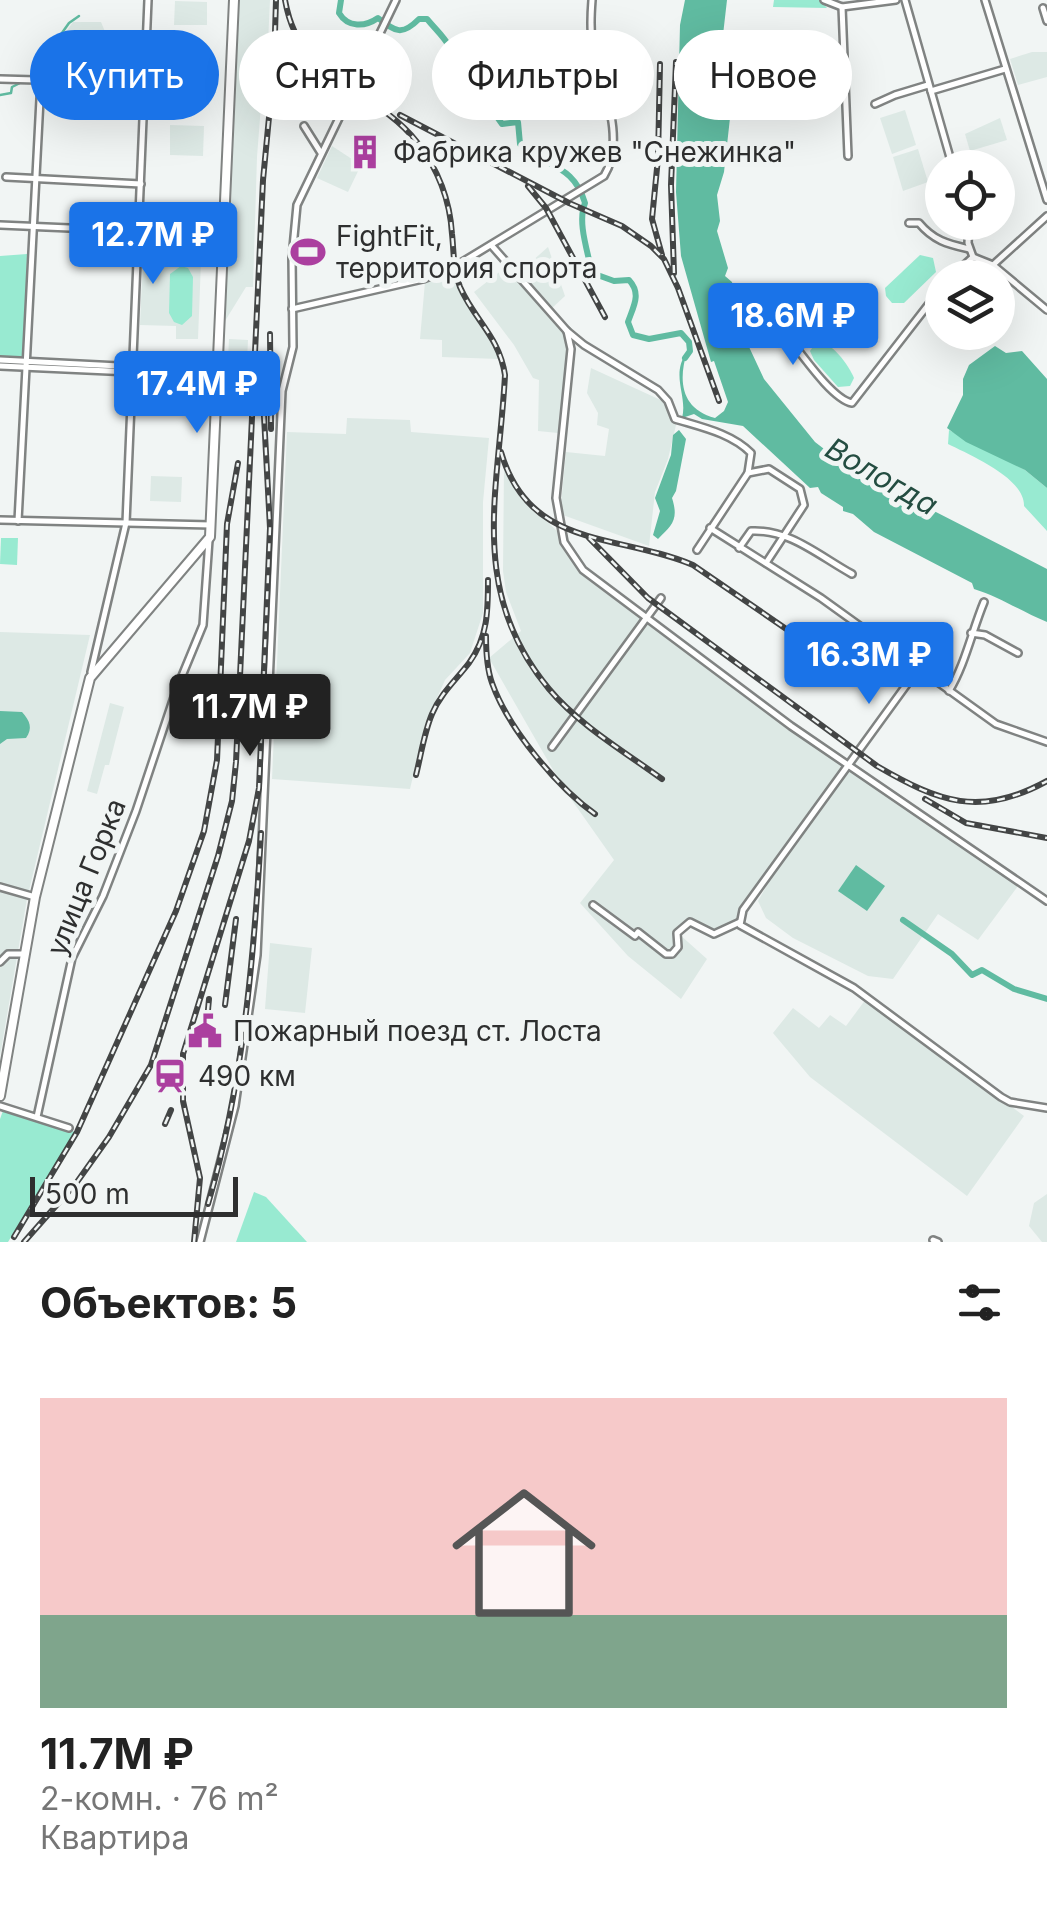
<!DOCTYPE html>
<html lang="ru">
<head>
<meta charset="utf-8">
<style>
  :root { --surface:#fff; --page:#f2f2f2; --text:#222; --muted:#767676; --accent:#1a73e8 }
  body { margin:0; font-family:Inter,sans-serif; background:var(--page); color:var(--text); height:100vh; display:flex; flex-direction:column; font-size:38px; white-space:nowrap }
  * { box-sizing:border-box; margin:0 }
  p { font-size:32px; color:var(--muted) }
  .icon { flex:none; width:55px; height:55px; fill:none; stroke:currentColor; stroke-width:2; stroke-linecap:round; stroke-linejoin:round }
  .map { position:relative; height:1242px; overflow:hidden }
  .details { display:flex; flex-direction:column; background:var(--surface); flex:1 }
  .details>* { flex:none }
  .hud { position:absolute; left:30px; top:30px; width:988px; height:90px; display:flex; gap:20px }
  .controls { position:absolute; left:925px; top:150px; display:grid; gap:20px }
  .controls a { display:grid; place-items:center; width:90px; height:90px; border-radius:50%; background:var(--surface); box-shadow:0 10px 40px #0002; font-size:50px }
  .scale { position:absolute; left:30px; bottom:25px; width:208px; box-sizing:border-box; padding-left:10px; border:5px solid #2e2f2f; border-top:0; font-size:28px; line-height:35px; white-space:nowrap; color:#2e2f2f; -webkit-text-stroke:8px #f1f5f4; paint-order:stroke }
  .price { position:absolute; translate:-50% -85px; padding:0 22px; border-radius:10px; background:var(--accent); color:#fff; font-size:32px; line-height:65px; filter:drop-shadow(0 2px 5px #0008) }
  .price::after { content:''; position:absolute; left:50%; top:60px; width:30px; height:22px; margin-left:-15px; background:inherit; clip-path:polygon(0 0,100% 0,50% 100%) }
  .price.current { background:#222; color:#fff }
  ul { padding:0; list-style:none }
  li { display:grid; align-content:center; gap:20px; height:530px; padding:0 40px }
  li span { display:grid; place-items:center; height:310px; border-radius:0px; color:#555 }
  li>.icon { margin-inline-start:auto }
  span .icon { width:180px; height:180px; fill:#fffc; stroke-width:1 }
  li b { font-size:42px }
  h2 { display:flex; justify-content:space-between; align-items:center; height:120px; padding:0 40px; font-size:42px }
  .tag { padding:0 35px; border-radius:45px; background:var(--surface); box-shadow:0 10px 40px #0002; font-size:35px; line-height:90px }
  .tag.current { background:var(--accent); color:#fff }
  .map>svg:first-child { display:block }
  .built { fill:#dde9e5 }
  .green { fill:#98ead1 }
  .water { fill:#60bba1 }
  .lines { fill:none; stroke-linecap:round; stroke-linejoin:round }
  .stream { stroke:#60bba1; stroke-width:2.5 }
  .river { stroke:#60bba1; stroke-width:6 }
  .minor-casing { stroke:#808382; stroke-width:10 }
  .major-casing { stroke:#808382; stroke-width:12 }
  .minor { stroke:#fff; stroke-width:5 }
  .major { stroke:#fff; stroke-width:8 }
  .rail-casing { stroke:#434545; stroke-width:6 }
  .rail { stroke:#f1f5f4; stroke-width:2.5; stroke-dasharray:8; stroke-linecap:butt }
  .labels { text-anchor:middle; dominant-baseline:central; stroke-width:10; stroke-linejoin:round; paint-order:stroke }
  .poi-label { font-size:28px; fill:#2e2f2f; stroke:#f1f5f4; text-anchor:start }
  .street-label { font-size:28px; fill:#2e2f2f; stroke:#f1f5f4 }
  .water-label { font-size:30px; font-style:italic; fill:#244d41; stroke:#f1f5f4 }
</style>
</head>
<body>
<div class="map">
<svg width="1047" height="1242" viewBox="0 0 1047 1242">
  <rect width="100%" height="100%" fill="#f1f5f4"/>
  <!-- built -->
  <g class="built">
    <polygon points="239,0 270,0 267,64 264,66 257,157 253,287 246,287 225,321"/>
    <polygon points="175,1 207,2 207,25 174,25"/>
    <polygon points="73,22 101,22 106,34 115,34 116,59 71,57 71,51 63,51 63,36"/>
    <polygon points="1032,52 1047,52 1047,77 1018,85 1010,59"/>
    <polygon points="905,110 916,145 892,154 880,118"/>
    <polygon points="1000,118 1007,140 970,151 965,134"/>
    <polygon points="170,125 204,126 203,156 170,155"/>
    <polygon points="332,146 361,165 348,192 317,178"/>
    <polygon points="918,149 928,182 903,191 893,157"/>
    <polygon points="144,234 202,236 198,339 176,339 176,326 140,325"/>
    <polygon points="548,247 565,296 552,308 521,271"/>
    <polygon points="507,266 565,332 568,349 558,433 538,431 539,380 533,378 514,345 474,292"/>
    <polygon points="452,272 456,286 491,337 499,359 442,357 442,340 420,339 425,282"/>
    <polygon points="229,339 248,340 246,382 227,381"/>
    <polygon points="591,368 665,402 676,425 668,459 655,492 649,546 560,514 566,452 605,456 609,429 597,425 598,413 587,393"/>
    <polygon points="347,418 410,420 411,432 489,438 483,502 483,613 470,653 445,680 425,725 410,789 272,779 287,432 346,434"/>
    <polygon points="504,467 517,493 558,532 566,553 588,580 843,766 743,902 736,921 711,935 690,923 679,934 707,959 681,999 628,956 580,903 614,860 564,789 489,658 521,631 506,592 503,571"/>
    <polygon points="151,476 182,477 181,502 150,501"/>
    <polygon points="0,632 90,635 27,899 0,1056"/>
    <polygon points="110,703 124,707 109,765 105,765 97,794 87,791"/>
    <polygon points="850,768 1018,886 978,940 938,914 893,979 868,976 793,938 766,918 758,901 771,878"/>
    <polygon points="270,943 312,948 305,1013 265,1009"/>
    <polygon points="866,999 1024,1116 967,1196 810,1077 773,1033 793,1008 819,1028 830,1015 846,1026"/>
    <polygon points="1047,1194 1047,1242 1042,1242 1029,1226 1034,1203"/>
  </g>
  <!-- green -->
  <g class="green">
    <polygon points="774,0 820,0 827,8 773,7"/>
    <polygon points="27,254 25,356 0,356 0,256"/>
    <polygon points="920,255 933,258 936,272 904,303 892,303 886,296 885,288"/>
    <polygon points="181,266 188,268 193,277 192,316 182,325 174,322 169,313 170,274"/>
    <path d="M817 341C832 342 848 364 854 378L850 386 838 387 814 360 810 351Z"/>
    <path d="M949 430 1025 470 1047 488V531L1024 506C1025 478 970 455 948 444Z"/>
    <polygon points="1,538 18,538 17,565 0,564"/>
    <polygon points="4,1108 75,1132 8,1242 0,1242 0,1119"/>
    <polygon points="254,1192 266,1197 307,1242 236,1242"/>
  </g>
  <!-- water -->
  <g class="water">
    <path d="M685 0H727L720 61 724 100 730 118 724 172 717 195 720 221 717 231 728 268 725 276 732 282 743 334 764 379 815 442 828 452 838 454 854 470 1047 569V622C1022 612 1000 597 974 589L972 583 874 532 853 514 843 511V507L821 493 818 487 810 488 743 426 702 419 694 414 682 418C688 396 670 375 687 352 678 381 681 409 715 418L724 411 728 402 714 361 711 362 681 256 676 192 680 25Z"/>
    <polygon points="995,346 1006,353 1022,351 1047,379 1047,488 1025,470 966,442 947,428 963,395 963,379 969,365"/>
    <path d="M679 430 686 439 676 491 672 498C679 520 672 525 658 539L653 535 660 511 655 498 671 455 673 435Z"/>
    <path d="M0 711 22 712C30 721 33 728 26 738L7 739 0 744Z"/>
    <polygon points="856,865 885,886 867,911 838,891"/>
  </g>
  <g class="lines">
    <!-- stream -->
    <g class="stream">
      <polyline points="52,47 69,23 79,16"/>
      <polyline points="0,95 11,93 12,87 22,82"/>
    </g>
    <!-- river -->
    <g class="river">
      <path d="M341 0 339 13C348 28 365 27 378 18 396 32 402 36 419 19H427C442 37 457 47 453 71L457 79 478 83 494 94 495 114 502 124 518 122 520 144C547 169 573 163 585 203 577 222 588 252 592 273L614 281 629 280C642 294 633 307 628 322L633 335 649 339 681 333 689 342 690 351 685 358"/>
      <polyline points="903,920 952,954 972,975 982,970 1014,989 1047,999"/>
    </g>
    <!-- minor casing -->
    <g class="minor-casing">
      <g id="minor">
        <polyline points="824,0 842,7 896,0"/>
        <polyline points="905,0 953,168"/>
        <polyline points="985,0 1047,200"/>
        <polyline points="842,7 848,156"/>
        <polyline points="1043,8 1047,21"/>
        <polyline points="0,79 145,83"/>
        <polyline points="931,91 1005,69"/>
        <polyline points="875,104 895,95 928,85"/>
        <polyline points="304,126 321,153"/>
        <polyline points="6,177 141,184"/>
        <polyline points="969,222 968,243 973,257"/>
        <path d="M909 223H919C934 241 948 244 969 249"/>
        <polyline points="0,225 139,231"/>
        <path d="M492 246 567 331 584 345 658 390 668 401 675 419C701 427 731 433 751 453L748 473 697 550"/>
        <polyline points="973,257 993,265 1047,310"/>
        <polyline points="993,265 1047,216"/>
        <polyline points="950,278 973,257"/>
        <path d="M292 309 423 279 454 267 604 176C628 138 599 79 592 39 590 26 591 13 592 0"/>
        <path d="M774 315 779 326C796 345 830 399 852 403L942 287"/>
        <polyline points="567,331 571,349 556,498 564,542 583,570 791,726 1047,901"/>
        <polyline points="0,360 218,371"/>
        <polyline points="0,366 217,376"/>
        <polyline points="748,473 769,469 800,489 804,505 766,563"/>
        <polyline points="0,520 211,525"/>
        <polyline points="18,521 41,80"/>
        <polyline points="710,528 821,598 996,724 1047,742"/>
        <path d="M739 548 751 531C790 529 819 556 852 574"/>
        <polyline points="971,633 985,635 1018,653"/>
        <polyline points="918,669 743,910 740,925 854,988 1001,1097 1010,1102 1047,1108"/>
        <polyline points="91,672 126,523 148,0"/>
        <path d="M949 691C965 665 972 631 984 602"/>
        <polyline points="552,747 661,598"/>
        <polyline points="0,887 35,897"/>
        <polyline points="593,905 635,936 638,932 666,954 672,954 678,947 677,933 690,922 714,934 740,922"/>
        <polyline points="0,962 8,954 24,954"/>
        <polyline points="0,1106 69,1128"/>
        <polyline points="37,1117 72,958 103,896 136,811 177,688 203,625 209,540"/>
        <polyline points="933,1240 938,1242"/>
        <polyline points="200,1242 235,1106 257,955 282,391 293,347 292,258 297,205 396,0"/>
      </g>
    </g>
    <!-- major casing -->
    <g class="major-casing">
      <polyline id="major" points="0,1096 35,897 90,678 210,537 234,0"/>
    </g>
    <!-- minor -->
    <use href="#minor" class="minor"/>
    <!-- major -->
    <use href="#major" class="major"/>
    <!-- rail casing -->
    <g class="rail-casing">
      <g id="rail">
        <path d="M285 0C300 86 372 85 417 142 438 169 450 201 452 234 454 252 453 270 460 287 475 321 499 336 505 375 499 490 467 591 549 689 579 725 625 752 662 779"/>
        <polyline points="660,64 658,158 652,219 662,255"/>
        <polyline points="400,115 569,203 622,226 651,246 664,259 678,288 719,401"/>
        <polyline points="528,186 546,208 605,317"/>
        <polyline points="674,273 671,185 676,62"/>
        <polyline points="270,334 271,429"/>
        <path d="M501 452C529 550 618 533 693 565L846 670 870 693"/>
        <path d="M589 538 648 598 877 766C939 802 980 818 1047 781"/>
        <path d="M486 636C486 652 487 669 492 683 508 728 557 787 595 814"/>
        <path d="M416 775C421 755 424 733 432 714 441 693 456 680 469 663 488 637 488 610 488 580"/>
        <polyline points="925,799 966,823 1047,838"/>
        <polyline points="225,1005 236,919"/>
        <polyline points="205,1043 209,999"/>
        <polyline points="165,1124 171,1110"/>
        <path d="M208 1204C243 1085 254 957 261 833"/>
        <polyline points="14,1237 77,1132 176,911 204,831 217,760 227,524 238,463"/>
        <polyline points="24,1242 77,1182 109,1137 151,1065 218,856 232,801 236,762 263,180 274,65 276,0"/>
        <polyline points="194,1242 200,1178 183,1101 183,1054 249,841 259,788 270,528 264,416"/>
      </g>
    </g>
    <!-- rail -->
    <use href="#rail" class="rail"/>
  </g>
  <!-- icons -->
  <defs>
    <g id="building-bare" transform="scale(2.7)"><path d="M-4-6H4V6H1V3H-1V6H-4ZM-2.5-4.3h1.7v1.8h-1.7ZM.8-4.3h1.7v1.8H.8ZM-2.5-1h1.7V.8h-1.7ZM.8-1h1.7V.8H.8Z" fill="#ab3f9f" stroke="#f1f5f4" stroke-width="2.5" paint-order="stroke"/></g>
    <g id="stadium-bare" transform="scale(2.7)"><path d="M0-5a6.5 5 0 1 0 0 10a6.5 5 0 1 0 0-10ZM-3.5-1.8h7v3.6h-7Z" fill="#ab3f9f" stroke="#f1f5f4" stroke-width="2.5" paint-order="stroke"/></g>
    <g id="civic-bare" transform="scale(2.7)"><path d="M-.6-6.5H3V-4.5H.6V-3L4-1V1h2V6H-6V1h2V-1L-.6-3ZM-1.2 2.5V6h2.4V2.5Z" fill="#ab3f9f" stroke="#f1f5f4" stroke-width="2.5" paint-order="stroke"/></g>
    <g id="station-bare" transform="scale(2.7)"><path d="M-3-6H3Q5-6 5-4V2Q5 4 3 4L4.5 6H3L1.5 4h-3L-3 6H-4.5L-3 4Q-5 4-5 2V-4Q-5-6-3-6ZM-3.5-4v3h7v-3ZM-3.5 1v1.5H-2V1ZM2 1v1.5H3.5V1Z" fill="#ab3f9f" stroke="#f1f5f4" stroke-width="2.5" paint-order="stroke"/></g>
  </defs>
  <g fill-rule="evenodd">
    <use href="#building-bare" x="365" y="152"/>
    <use href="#stadium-bare" x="308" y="252"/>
    <use href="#civic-bare" x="205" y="1031"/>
    <use href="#station-bare" x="170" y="1076"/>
  </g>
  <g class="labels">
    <!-- poi labels -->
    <g class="poi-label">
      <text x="393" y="152">Фабрика кружев "Снежинка"</text>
      <text x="336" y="236">FightFit,<tspan x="336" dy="32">территория спорта</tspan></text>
      <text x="233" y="1031">Пожарный поезд ст. Лоста</text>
      <text x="198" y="1076">490 км</text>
    </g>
    <!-- street labels -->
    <g class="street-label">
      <text transform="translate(86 877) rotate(-68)">улица Горка</text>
    </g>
    <!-- water labels -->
    <g class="water-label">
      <text transform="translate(882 476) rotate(30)">Вологда</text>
    </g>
  </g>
</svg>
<div class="controls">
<a><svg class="icon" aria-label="locate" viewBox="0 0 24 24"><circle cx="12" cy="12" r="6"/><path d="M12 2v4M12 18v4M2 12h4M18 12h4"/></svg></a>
<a><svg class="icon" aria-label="layers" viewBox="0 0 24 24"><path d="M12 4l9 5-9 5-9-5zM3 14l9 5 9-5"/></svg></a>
</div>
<div class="scale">500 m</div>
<b class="price" style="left:153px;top:287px">12.7M ₽</b>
<b class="price" style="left:793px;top:368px">18.6M ₽</b>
<b class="price" style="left:197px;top:436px">17.4M ₽</b>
<b class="price" style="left:869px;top:707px">16.3M ₽</b>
<b class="price current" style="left:250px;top:759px">11.7M ₽</b>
<div class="hud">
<a class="tag current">Купить</a>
<a class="tag">Снять</a>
<a class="tag">Фильтры</a>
<a class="tag">Новое</a>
</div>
</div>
<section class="details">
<h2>Объектов: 5<svg class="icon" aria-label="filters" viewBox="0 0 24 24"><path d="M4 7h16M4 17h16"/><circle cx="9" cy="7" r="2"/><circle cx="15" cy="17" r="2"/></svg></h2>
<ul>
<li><span style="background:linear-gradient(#f6c9c9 70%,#7fa58c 0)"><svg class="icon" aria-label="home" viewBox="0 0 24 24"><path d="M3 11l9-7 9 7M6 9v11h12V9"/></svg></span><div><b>11.7M ₽</b><p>2-комн. · 76 m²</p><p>Квартира</p></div></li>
</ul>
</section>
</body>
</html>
